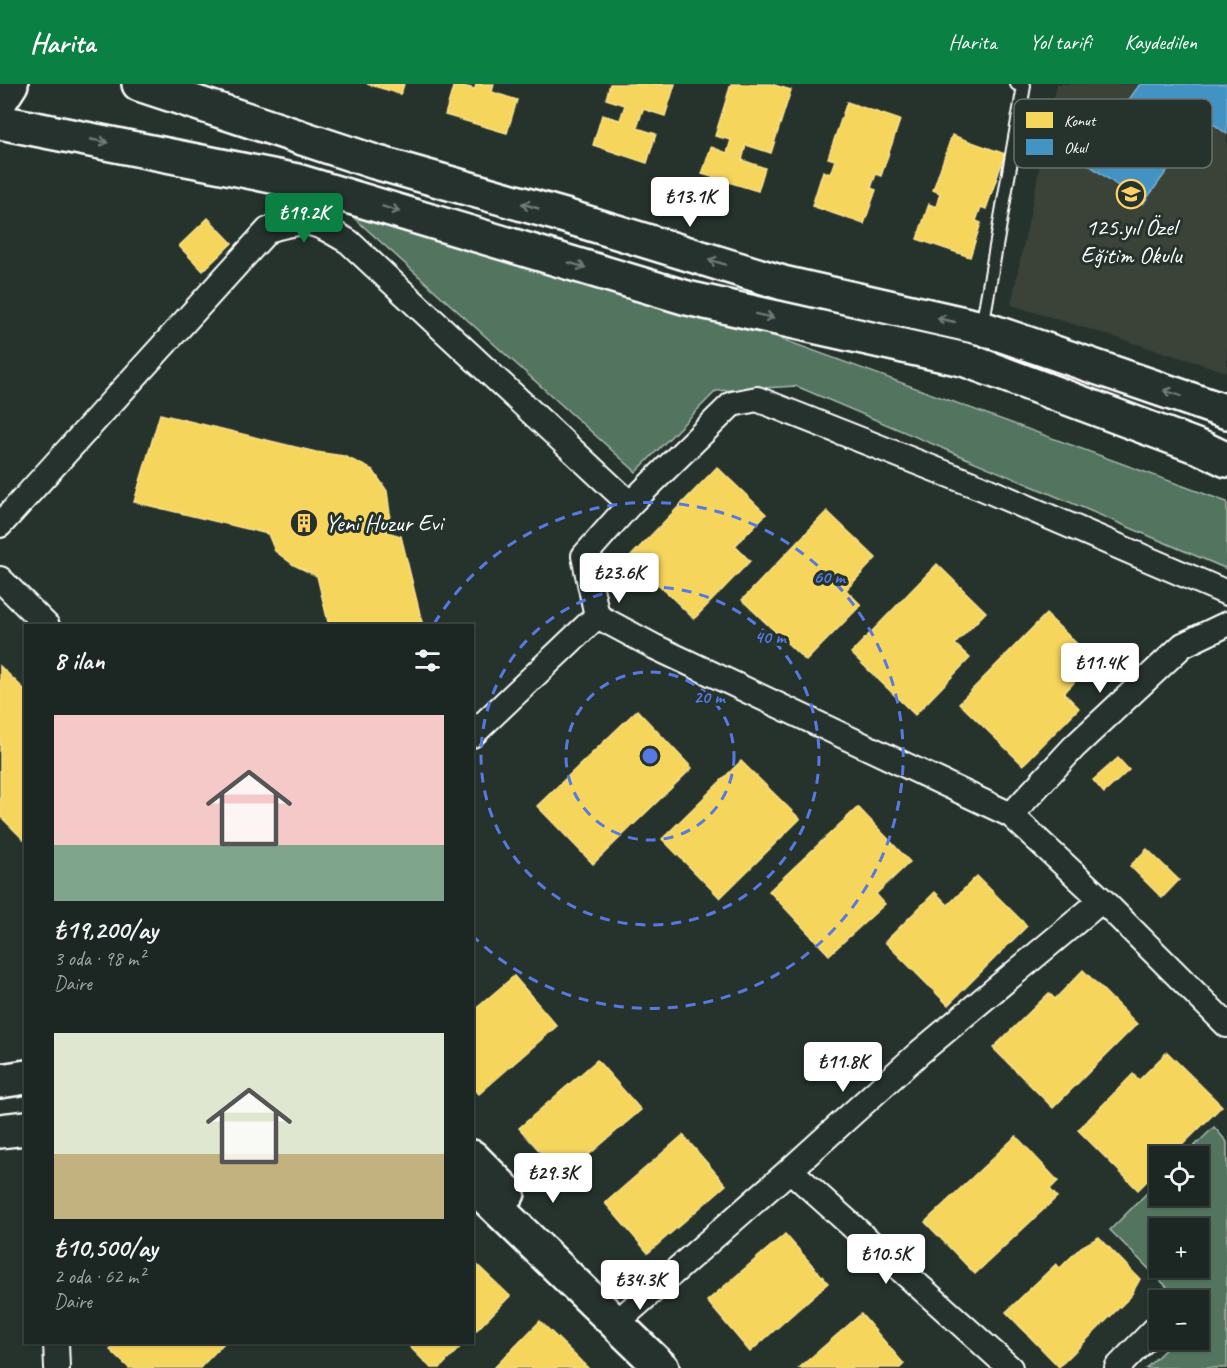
<!DOCTYPE html>
<html lang="tr">
<head>
<meta charset="utf-8">
<style>
  :root { --surface:#1c2622; --page:#29322f; --text:#f1f3f6; --muted:#a0a5a5; --line:#3a4340; --accent:#0b8043 }
  body { margin:0; font-family:Caveat,sans-serif; background:var(--page); color:var(--text); height:100vh; display:flex; flex-direction:column; font-size:22px; white-space:nowrap }
  * { box-sizing:border-box; margin:0 }
  p { font-size:20px; color:var(--muted) }
  .icon { flex:none; width:33px; height:33px; fill:none; stroke:currentColor; stroke-width:2; stroke-linecap:round; stroke-linejoin:round }
  .map { position:relative; flex:1; overflow:hidden }
  .panel { position:absolute; left:24px; top:540px; width:450px; height:720px; display:flex; flex-direction:column; background:var(--surface); border-radius:0px; box-shadow:0 2px 4px #0004,0 0 0 2px var(--line) }
  .panel>* { flex:none }
  .buttons { position:absolute; left:1149px; top:1062px; display:grid; gap:12px }
  .buttons a { display:grid; place-items:center; width:60px; height:60px; border-radius:0px; background:var(--surface); box-shadow:0 2px 4px #0004,0 0 0 2px var(--line); font-size:30px }
  .price { position:absolute; translate:-50% -51px; padding:0 14px; border-radius:6px; background:#fff; color:#222; font-size:20px; line-height:39px; filter:drop-shadow(0 2px 3px #0008) }
  .price::after { content:''; position:absolute; left:50%; top:36px; width:18px; height:14px; margin-left:-9px; background:inherit; clip-path:polygon(0 0,100% 0,50% 100%) }
  .price.selected { background:var(--accent); color:#fff }
  ul { padding:0; list-style:none }
  li { display:grid; align-content:center; gap:12px; height:318px; padding:0 30px }
  li span { display:grid; place-items:center; height:186px; border-radius:0px; color:#555 }
  li>.icon { margin-inline-start:auto }
  span .icon { width:108px; height:108px; fill:#fffc; stroke-width:1 }
  li b { font-size:26px }
  h2 { display:flex; justify-content:space-between; align-items:center; height:72px; padding:0 30px; font-size:26px }
  header { display:flex; align-items:center; gap:36px; box-sizing:border-box; height:84px; padding:0 30px; background:var(--accent); color:#fff }
  header strong { font-size:28px }
  nav { display:flex; gap:33px; margin-inline-start:auto; font-size:21px }
  .map>svg:first-child { display:block }
  .built { fill:#3a4238 }
  .green { fill:#53745f; stroke:#a9baaf; stroke-width:1.5; fill-rule:evenodd }
  .homes { fill:#f6d55c; stroke:#f9e28d; stroke-width:1.5 }
  .schools { fill:#4393c3; stroke:#7bb3d5; stroke-width:1.5 }
  .lines { fill:none; stroke-linecap:round; stroke-linejoin:round }
  .lane-casing { stroke:#fff; stroke-width:16 }
  .street-casing { stroke:#fff; stroke-width:28 }
  .secondary-casing { stroke:#fff; stroke-width:38 }
  .lane { stroke:#26332d; stroke-width:12 }
  .street { stroke:#26332d; stroke-width:24 }
  .secondary { stroke:#26332d; stroke-width:33 }
  .oneway { stroke:#727a76 }
  .ring { fill:none; stroke:#567ae2; stroke-width:3; stroke-dasharray:10 8 }
  .labels { text-anchor:middle; dominant-baseline:central; stroke-width:6; stroke-linejoin:round; paint-order:stroke }
  .poi-label { font-size:24px; fill:#fff; stroke:#26332d }
  .key { fill:#26332d; stroke:#67706c; stroke-width:1.5 }
  .key-label { font-size:16px; fill:#fff }
  .centre { fill:#567ae2; stroke:#26332d; stroke-width:3 }
  .ring-label { font-size:18px; text-anchor:middle; font-weight:bold; fill:#567ae2; stroke:#26332d; stroke-width:6; stroke-linejoin:round; paint-order:stroke }
</style>
</head>
<body>
<header>
<strong>Harita</strong>
<nav><a>Harita</a><a>Yol tarifi</a><a>Kaydedilen</a></nav>
</header>
<div class="map">
<svg width="1227" height="1284" viewBox="0 0 1227 1284">
  <rect width="100%" height="100%" fill="#26332d"/>
  <filter id="ink" filterUnits="userSpaceOnUse"><feTurbulence type="fractalNoise" baseFrequency=".0167" numOctaves="2"/><feDisplacementMap in="SourceGraphic" scale="12" xChannelSelector="R" yChannelSelector="G"/><feConvolveMatrix kernelMatrix="1 2 1 2 8 2 1 2 1" color-interpolation-filters="sRGB"/></filter>
  <g filter="url(#ink)">
    <!-- built -->
    <polygon class="built" points="1057,0 1227,0 1227,288 1011,221"/>
    <!-- green -->
    <g class="green">
      <polygon points="342,123 708,228 1227,418 1227,485 796,302 716,307 636,388"/>
      <path d="M1214 1043 1227 1058V1284H1146L1175 1256H1198V1216H1180L1110 1146 1159 1097 1160 1112H1198V1072H1184ZM1160 1144H1198V1184H1160Z"/>
    </g>
    <!-- homes -->
    <g class="homes">
      <polygon points="367,0 404,0 401,10"/>
      <polygon points="454,0 475,5 476,0 494,0 492,8 517,16 507,49 445,31"/>
      <polygon points="610,0 675,0 665,32 643,25 637,44 656,50 647,79 593,61 602,31 620,36 625,21 606,15"/>
      <polygon points="731,0 771,0 791,6 771,69 746,61 742,76 765,84 758,107 702,90 711,63 727,69 731,56 715,52"/>
      <polygon points="847,18 900,36 881,92 876,90 871,104 876,106 864,140 812,122 823,87 830,90 835,76 828,74"/>
      <polygon points="952,51 1005,70 986,125 981,123 976,137 981,139 970,173 917,155 929,120 936,123 940,109 933,106"/>
      <polygon points="208,134 232,159 203,187 179,162"/>
      <polygon points="160,330 316,368 344,372 373,386 387,407 390,430 387,448 401,452 423,542 329,542 317,492 294,481 275,467 268,450 134,418"/>
      <polygon points="717,383 766,430 735,462 750,477 694,535 630,473"/>
      <polygon points="827,427 876,474 846,506 861,521 806,577 742,516"/>
      <polygon points="937,480 986,528 955,560 970,574 915,631 851,569"/>
      <polygon points="1046,530 1095,577 1064,609 1079,624 1023,681 959,619"/>
      <polygon points="0,582 26,607 26,758 0,732"/>
      <polygon points="637,626 692,684 593,780 537,722"/>
      <polygon points="1118,674 1129,686 1104,709 1093,696"/>
      <polygon points="741,677 800,735 720,814 662,755"/>
      <polygon points="858,723 910,778 876,810 885,820 829,871 769,807"/>
      <polygon points="1147,765 1179,796 1162,814 1130,782"/>
      <polygon points="977,792 1027,842 948,921 885,858 935,808 948,821"/>
      <polygon points="1083,886 1137,940 1053,1024 993,964 1049,909 1055,915"/>
      <polygon points="514,892 557,942 479,1010 472,1002 472,928"/>
      <polygon points="1167,968 1222,1022 1171,1072 1160,1072 1160,1084 1138,1106 1078,1046 1133,990 1139,996"/>
      <polygon points="597,976 641,1026 563,1093 519,1044"/>
      <polygon points="683,1051 726,1101 648,1169 605,1119"/>
      <polygon points="1016,1052 1058,1097 1050,1105 1057,1113 975,1190 925,1138"/>
      <polygon points="785,1150 828,1199 750,1268 707,1217"/>
      <polygon points="1099,1153 1140,1195 1130,1213 1059,1283 1006,1228 1056,1180 1060,1184 1081,1163"/>
      <polygon points="472,1176 510,1212 472,1251"/>
      <polygon points="861,1230 904,1280 900,1284 799,1284"/>
      <polygon points="540,1237 588,1284 494,1284"/>
      <polygon points="117,1258 225,1258 200,1284 129,1284 110,1266"/>
      <polygon points="405,1258 465,1258 440,1284 431,1284"/>
    </g>
    <!-- schools -->
    <polygon class="schools" points="1140,0 1227,0 1227,50 1205,34 1143,120 1085,78"/>
    <g class="lines">
      <!-- lane casing -->
      <g class="lane-casing">
        <polyline id="lane" points="982,243 1024,2 1017,0"/>
      </g>
      <!-- street casing -->
      <g class="street-casing">
        <g id="street">
          <path d="M0 441 268 146C308 133 314 137 349 158L630 420"/>
          <polyline points="0,495 47,542"/>
          <polyline points="1227,509 980,403 757,315 732,320 630,420 584,472 597,532 655,563 1011,731 1102,816 1227,941"/>
          <polyline points="472,651 597,532"/>
          <polyline points="1011,731 1074,663 1183,561 1227,540"/>
          <polyline points="790,1086 1010,1284"/>
          <polyline points="616,1239 790,1086 919,969 1102,816"/>
          <polyline points="56,1258 57,1284"/>
          <polyline points="1117,1284 1160,1240"/>
        </g>
      </g>
      <!-- secondary casing -->
      <g class="secondary-casing">
        <g id="secondary">
          <polyline points="139,0 375,78 565,132 783,199 982,244 1227,328"/>
          <polyline points="0,17 11,0"/>
          <polyline points="0,38 297,97 687,214 966,276 1204,365 1227,376"/>
          <polyline points="0,997 26,993"/>
          <polyline points="0,1047 26,1044"/>
          <polyline points="472,1073 508,1109"/>
          <polyline points="472,1100 662,1284"/>
        </g>
      </g>
      <!-- lane -->
      <use href="#lane" class="lane"/>
      <!-- street -->
      <use href="#street" class="street"/>
      <!-- secondary -->
      <use href="#secondary" class="secondary"/>
    </g>
    <!-- one-way arrows -->
    <defs><path id="oneway-shaft" d="M-6 0H5M1.5-3L5.5 0L1.5 3" fill="none" stroke-width="1.6" stroke-linecap="round" stroke-linejoin="round" transform="scale(1.5)"/></defs>
    <g class="oneway">
      <use href="#oneway-shaft" transform="translate(99 57) rotate(11)"/>
      <use href="#oneway-shaft" transform="translate(530 122) rotate(-164)"/>
      <use href="#oneway-shaft" transform="translate(391 125) rotate(17)"/>
      <use href="#oneway-shaft" transform="translate(717 178) rotate(-163)"/>
      <use href="#oneway-shaft" transform="translate(577 181) rotate(17)"/>
      <use href="#oneway-shaft" transform="translate(765 232) rotate(13)"/>
      <use href="#oneway-shaft" transform="translate(946 236) rotate(-167)"/>
      <use href="#oneway-shaft" transform="translate(1172 309) rotate(-161)"/>
    </g>
  </g>
  <!-- distance rings -->
  <g class="ring">
    <circle cx="650" cy="672" r="84"/>
    <circle cx="650" cy="672" r="169"/>
    <path d="M434 540A253 253 0 1 1 473 852"/>
  </g>
  <!-- icons -->
  <defs>
    <g id="school-ring" transform="scale(1.5)"><circle r="9.5" fill="#26332d" stroke="#ffd166" stroke-width="1.5"/><path d="M0-5L7-2L0 1L-7-2ZM-4 1L0 2.5L4 1V4Q0 6-4 4Z" fill="#ffd166"/></g>
    <g id="building-ring" transform="scale(1.5)"><circle r="9.5" fill="#26332d" stroke="#ffd166" stroke-width="1.5"/><path d="M-4-6H4V6H1V3H-1V6H-4ZM-2.5-4.3h1.7v1.8h-1.7ZM.8-4.3h1.7v1.8H.8ZM-2.5-1h1.7V.8h-1.7ZM.8-1h1.7V.8H.8Z" fill="#ffd166"/></g>
  </defs>
  <g fill-rule="evenodd">
    <use href="#school-ring" x="1131" y="110"/>
    <use href="#building-ring" x="304" y="439"/>
  </g>
  <g class="labels">
    <!-- poi labels -->
    <g class="poi-label">
      <text x="1131" y="143">125.yıl Özel<tspan x="1131" dy="28">Eğitim Okulu</tspan></text>
      <text x="325" y="439" text-anchor="start">Yeni Huzur Evi</text>
    </g>
  </g>
  <!-- legend -->
  <rect x="1014" y="15" width="198" height="69" rx="9" class="key"/>
  <rect x="1026" y="28" width="27" height="16" fill="#f6d55c"/>
  <rect x="1026" y="55" width="27" height="16" fill="#4393c3"/>
  <g class="key-label">
    <text x="1064" y="42">Konut</text>
    <text x="1064" y="69">Okul</text>
  </g>
  <circle cx="650" cy="672" r="9" class="centre"/>
  <g class="ring-label">
    <text x="829" y="499">60 m</text>
    <text x="770" y="559">40 m</text>
    <text x="709" y="619">20 m</text>
  </g>
</svg>
<div class="buttons">
<a><svg class="icon" aria-label="locate" viewBox="0 0 24 24"><circle cx="12" cy="12" r="6"/><path d="M12 2v4M12 18v4M2 12h4M18 12h4"/></svg></a>
<a>+</a>
<a>−</a>
</div>
<b class="price" style="left:690px;top:144px">₺13.1K</b>
<b class="price selected" style="left:304px;top:160px">₺19.2K</b>
<b class="price" style="left:619px;top:520px">₺23.6K</b>
<b class="price" style="left:1100px;top:610px">₺11.4K</b>
<b class="price" style="left:843px;top:1009px">₺11.8K</b>
<b class="price" style="left:553px;top:1120px">₺29.3K</b>
<b class="price" style="left:886px;top:1201px">₺10.5K</b>
<b class="price" style="left:640px;top:1227px">₺34.3K</b>
<section class="panel">
<h2>8 ilan<svg class="icon" aria-label="filters" viewBox="0 0 24 24"><path d="M4 7h16M4 17h16"/><circle cx="9" cy="7" r="2"/><circle cx="15" cy="17" r="2"/></svg></h2>
<ul>
<li><span style="background:linear-gradient(#f6c9c9 70%,#7fa58c 0)"><svg class="icon" aria-label="home" viewBox="0 0 24 24"><path d="M3 11l9-7 9 7M6 9v11h12V9"/></svg></span><div><b>₺19,200/ay</b><p>3 oda · 98 m²</p><p>Daire</p></div></li>
<li><span style="background:linear-gradient(#dfe7d0 65%,#c2b280 0)"><svg class="icon" aria-label="home" viewBox="0 0 24 24"><path d="M3 11l9-7 9 7M6 9v11h12V9"/></svg></span><div><b>₺10,500/ay</b><p>2 oda · 62 m²</p><p>Daire</p></div></li>
</ul>
</section>
</div>
</body>
</html>
